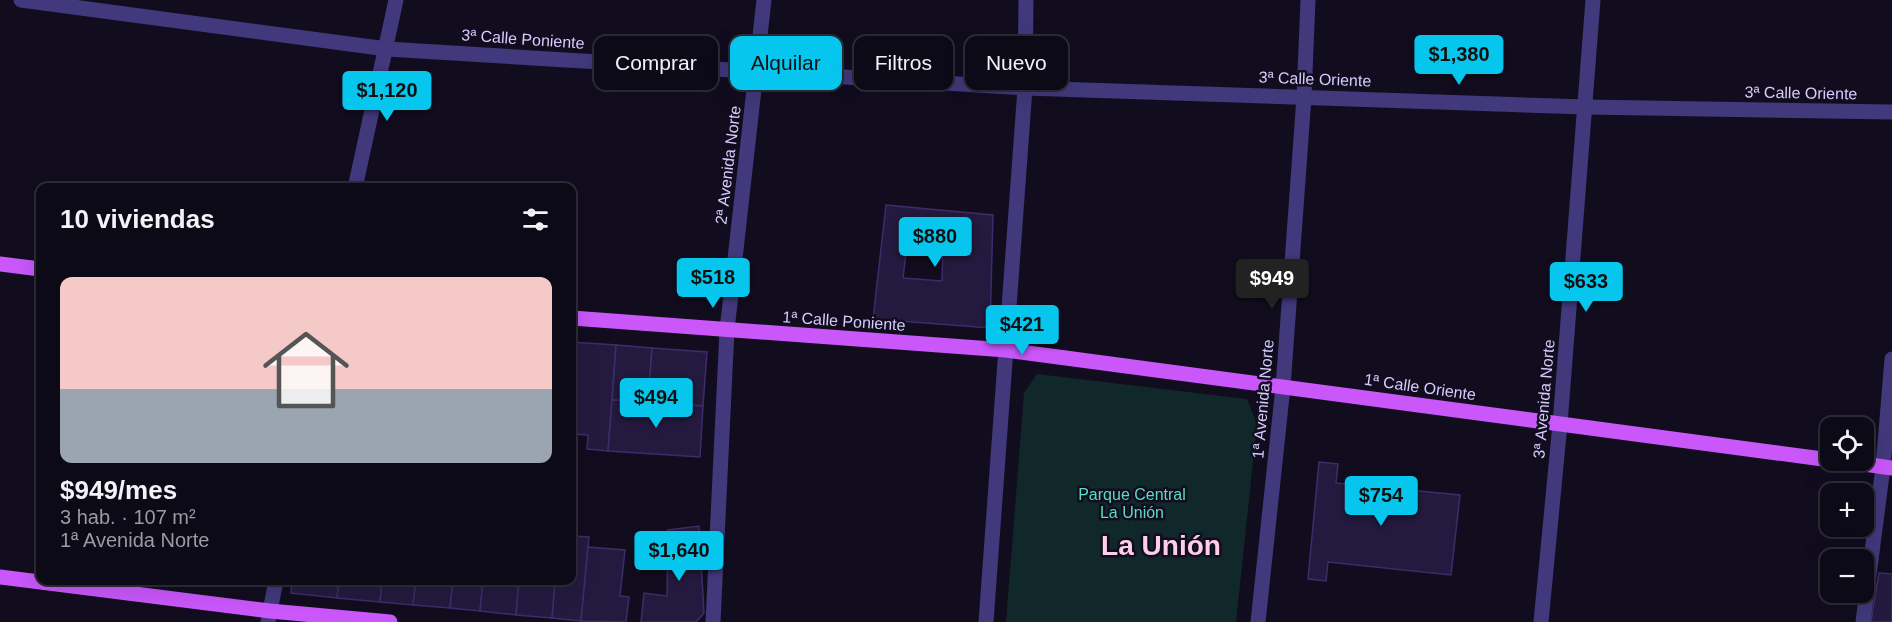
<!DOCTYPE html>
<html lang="es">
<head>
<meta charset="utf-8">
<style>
  :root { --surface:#0d0a17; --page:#1b1824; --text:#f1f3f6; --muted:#9a9aa1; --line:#2d2b36; --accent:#07c6ee }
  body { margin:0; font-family:Helvetica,sans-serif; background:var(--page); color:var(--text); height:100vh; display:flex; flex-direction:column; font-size:22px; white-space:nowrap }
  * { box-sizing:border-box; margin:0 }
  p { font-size:20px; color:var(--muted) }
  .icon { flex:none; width:33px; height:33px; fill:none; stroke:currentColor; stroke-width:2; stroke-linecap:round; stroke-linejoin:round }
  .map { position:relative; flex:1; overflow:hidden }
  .details { position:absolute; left:36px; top:183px; width:540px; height:402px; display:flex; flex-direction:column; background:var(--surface); border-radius:12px; box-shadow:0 6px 24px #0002,0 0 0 2px var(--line) }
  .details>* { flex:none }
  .hud { position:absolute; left:594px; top:36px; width:570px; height:54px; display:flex; gap:12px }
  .fabs { position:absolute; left:1820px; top:417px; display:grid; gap:12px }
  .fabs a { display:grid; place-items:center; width:54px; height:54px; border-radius:12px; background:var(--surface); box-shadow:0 6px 24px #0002,0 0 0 2px var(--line); font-size:30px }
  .price { position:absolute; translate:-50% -51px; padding:0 14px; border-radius:6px; background:var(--accent); color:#111; font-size:20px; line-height:39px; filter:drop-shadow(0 2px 3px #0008) }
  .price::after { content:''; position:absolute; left:50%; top:36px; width:18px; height:14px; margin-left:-9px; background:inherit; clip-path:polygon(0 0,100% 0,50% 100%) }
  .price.selected { background:#222; color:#fff }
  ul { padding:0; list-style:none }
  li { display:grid; align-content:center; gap:12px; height:318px; padding:0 24px }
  li span { display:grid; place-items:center; height:186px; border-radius:12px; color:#555 }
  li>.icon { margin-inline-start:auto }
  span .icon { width:108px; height:108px; fill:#fffc; stroke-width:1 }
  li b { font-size:26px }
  h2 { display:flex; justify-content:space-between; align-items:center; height:72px; padding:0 24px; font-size:26px }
  .tag { padding:0 21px; border-radius:12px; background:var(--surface); box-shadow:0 6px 24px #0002,0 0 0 2px var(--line); font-size:21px; line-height:54px }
  .tag.selected { background:var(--accent); color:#111 }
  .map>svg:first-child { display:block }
  .green { fill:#102829 }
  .building { fill:#241a3f; stroke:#3d2c6a; stroke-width:1.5; fill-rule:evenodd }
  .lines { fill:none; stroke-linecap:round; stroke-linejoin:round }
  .minor { stroke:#41397c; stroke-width:15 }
  .primary { stroke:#c957fa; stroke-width:15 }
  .labels { text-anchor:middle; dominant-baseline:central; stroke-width:5; stroke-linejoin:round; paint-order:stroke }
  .street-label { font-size:16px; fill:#d6ccfd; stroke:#110d1f }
  .park-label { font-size:16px; fill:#5bdac4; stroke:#110d1f }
  .town-label { font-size:28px; font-weight:bold; fill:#fdcee9; stroke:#110d1f }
</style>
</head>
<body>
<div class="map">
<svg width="1892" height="622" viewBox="0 0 1892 622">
  <rect width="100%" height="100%" fill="#110d1f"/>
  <!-- green -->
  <polygon class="green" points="1037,374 1247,399 1257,424 1236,622 1006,622 1024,393"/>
  <!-- building -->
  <g class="building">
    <path d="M886 205 993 215 990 328 873 319ZM908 237 943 240 942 281 903 278Z"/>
    <polygon points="572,342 616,345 608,451 587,449 588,435 572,434"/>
    <polygon points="616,345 652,348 648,402 612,400"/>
    <polygon points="652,348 707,352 703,406 648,402"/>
    <polygon points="612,400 703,406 700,457 608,451"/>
    <polygon points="1319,462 1338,464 1336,483 1460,495 1451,575 1328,562 1326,581 1308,579"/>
    <polygon points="699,526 704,613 696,622 641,622 644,593 667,596 668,530"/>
    <polygon points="572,536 589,537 581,621 552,618 555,580 572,580"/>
    <polygon points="588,547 625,550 620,596 629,597 626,622 581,621"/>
    <polygon points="1879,573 1892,574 1892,622 1871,622"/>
    <polygon points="292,580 339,580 337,598 291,593"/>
    <polygon points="339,580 382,580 380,602 337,598"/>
    <polygon points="382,580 416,580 413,605 380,602"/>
    <polygon points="416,580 453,580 450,608 413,605"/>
    <polygon points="453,580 483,580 480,611 450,608"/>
    <polygon points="483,580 519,580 516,615 480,611"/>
    <polygon points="519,580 555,580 552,618 516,615"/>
  </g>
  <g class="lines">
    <!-- minor -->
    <g class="minor">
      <polyline points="21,0 387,49 1025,88 1586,107 1892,112"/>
      <polyline points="355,188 396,0"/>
      <polyline points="268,622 276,580"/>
      <polyline points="713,622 727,330 764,0"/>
      <polyline points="986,622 1025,88 1026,0"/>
      <polyline points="1258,622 1283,387 1304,97 1308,0"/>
      <polyline points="1541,622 1560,424 1593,0"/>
      <polyline points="1863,622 1883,467 1892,359"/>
    </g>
    <!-- primary -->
    <g class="primary">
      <polyline points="0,264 40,269"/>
      <polyline points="572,318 1006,350 1830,460"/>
      <polyline points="1836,460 1892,468"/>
      <polyline points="0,577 270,611 390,622"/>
    </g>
  </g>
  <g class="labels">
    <!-- street labels -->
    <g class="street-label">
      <text transform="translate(523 39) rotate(4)">3ª Calle Poniente</text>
      <text transform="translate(1315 79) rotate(2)">3ª Calle Oriente</text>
      <text transform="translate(1801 93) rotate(1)">3ª Calle Oriente</text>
      <text transform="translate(728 165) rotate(-83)">2ª Avenida Norte</text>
      <text transform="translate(844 321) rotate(4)">1ª Calle Poniente</text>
      <text transform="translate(1420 387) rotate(8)">1ª Calle Oriente</text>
      <text transform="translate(1263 399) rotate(-85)">1ª Avenida Norte</text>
      <text transform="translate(1544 399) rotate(-85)">3ª Avenida Norte</text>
    </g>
    <!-- park labels -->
    <g class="park-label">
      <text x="1132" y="494">Parque Central<tspan x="1132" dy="18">La Unión</tspan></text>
    </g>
    <!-- town labels -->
    <g class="town-label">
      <text x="1161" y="545">La Unión</text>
    </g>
  </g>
</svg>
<div class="fabs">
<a><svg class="icon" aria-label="locate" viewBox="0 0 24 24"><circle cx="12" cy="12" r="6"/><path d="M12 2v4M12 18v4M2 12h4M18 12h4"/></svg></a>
<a>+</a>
<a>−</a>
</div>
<b class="price" style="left:1459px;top:86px">$1,380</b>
<b class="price" style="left:387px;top:122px">$1,120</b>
<b class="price" style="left:935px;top:268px">$880</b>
<b class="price" style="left:713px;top:309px">$518</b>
<b class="price selected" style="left:1272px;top:310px">$949</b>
<b class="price" style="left:1586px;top:313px">$633</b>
<b class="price" style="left:1022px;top:356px">$421</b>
<b class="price" style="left:656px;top:429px">$494</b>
<b class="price" style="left:1381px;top:527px">$754</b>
<b class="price" style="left:679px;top:582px">$1,640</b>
<div class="hud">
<a class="tag">Comprar</a>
<a class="tag selected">Alquilar</a>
<a class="tag">Filtros</a>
<a class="tag">Nuevo</a>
</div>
<section class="details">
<h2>10 viviendas<svg class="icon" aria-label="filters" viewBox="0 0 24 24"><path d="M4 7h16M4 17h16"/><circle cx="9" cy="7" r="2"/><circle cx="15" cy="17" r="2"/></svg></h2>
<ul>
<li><span style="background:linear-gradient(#f6c9c9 60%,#9aa5b1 0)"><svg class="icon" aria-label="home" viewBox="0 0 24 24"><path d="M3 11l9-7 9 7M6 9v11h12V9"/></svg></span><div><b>$949/mes</b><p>3 hab. · 107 m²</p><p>1ª Avenida Norte</p></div></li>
</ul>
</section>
</div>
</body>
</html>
